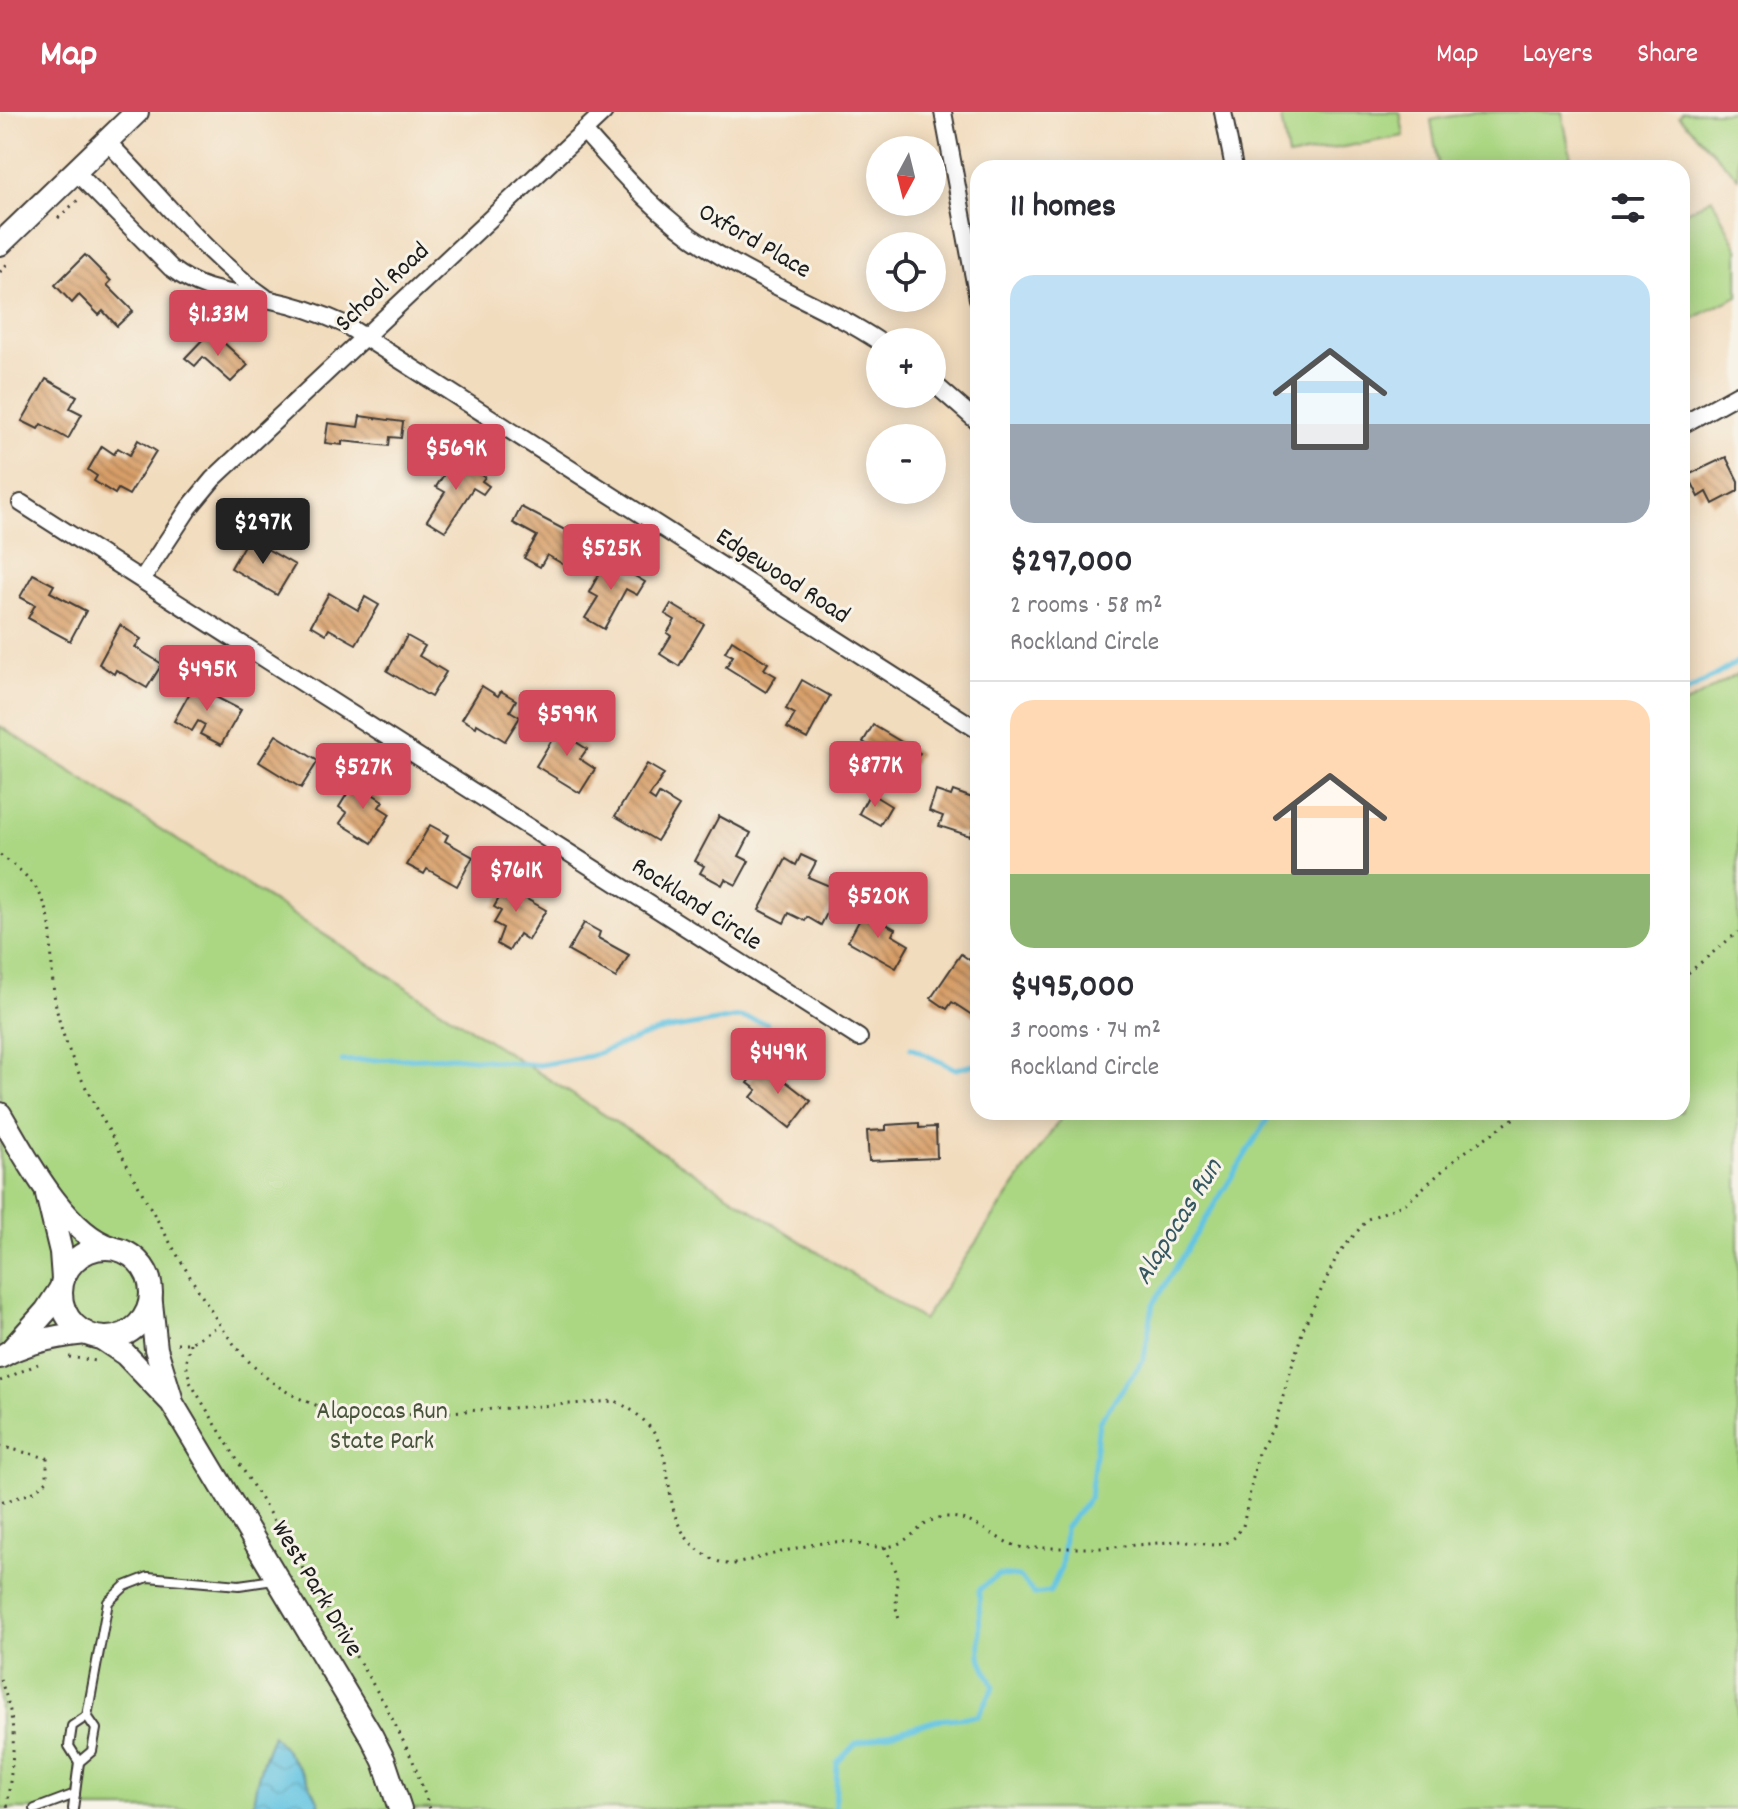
<!DOCTYPE html>
<html lang="en">
<head>
<meta charset="utf-8">
<style>
  :root { --surface:#fff; --page:#f2f2f3; --text:#2b2b33; --muted:#7c7c81; --line:#e1e1e2; --accent:#d1495b }
  body { margin:0; font-family:Dekko,sans-serif; background:var(--page); color:var(--text); height:100vh; display:flex; flex-direction:column; font-size:30px; white-space:nowrap }
  * { box-sizing:border-box; margin:0 }
  p { font-size:26px; color:var(--muted) }
  .icon { flex:none; width:44px; height:44px; fill:none; stroke:currentColor; stroke-width:2; stroke-linecap:round; stroke-linejoin:round }
  .map { position:relative; flex:1; overflow:hidden }
  .panel { position:absolute; left:970px; top:48px; width:720px; height:960px; display:flex; flex-direction:column; background:var(--surface); border-radius:24px; box-shadow:0 4px 20px #0003 }
  .panel>* { flex:none }
  .needle { width:52px; rotate:187deg }
  .buttons { position:absolute; left:866px; top:24px; display:grid; gap:16px }
  .buttons a { display:grid; place-items:center; width:80px; height:80px; border-radius:50%; background:var(--surface); box-shadow:0 4px 20px #0003; font-size:40px }
  .price { position:absolute; translate:-50% -68px; padding:0 18px; border-radius:8px; background:var(--accent); color:#fff; font-size:26px; line-height:52px; filter:drop-shadow(0 2px 4px #0008) }
  .price::after { content:''; position:absolute; left:50%; top:48px; width:24px; height:18px; margin-left:-12px; background:inherit; clip-path:polygon(0 0,100% 0,50% 100%) }
  .price.on { background:#222; color:#fff }
  ul { padding:0; list-style:none }
  li { display:grid; align-content:center; gap:16px; height:424px; padding:0 40px }
  li+li { border-top:2px solid var(--line) }
  li span { display:grid; place-items:center; height:248px; border-radius:24px; color:#555 }
  li>.icon { margin-inline-start:auto }
  span .icon { width:144px; height:144px; fill:#fffc; stroke-width:1 }
  li b { font-size:34px }
  h2 { display:flex; justify-content:space-between; align-items:center; height:96px; padding:0 40px; font-size:34px }
  header { display:flex; align-items:center; gap:48px; box-sizing:border-box; height:112px; padding:0 40px; background:var(--accent); color:#fff }
  header strong { font-size:38px }
  nav { display:flex; gap:44px; margin-inline-start:auto; font-size:28px }
  .map>svg:first-child { display:block }
  .green { fill:#abd783; stroke:#647a50; stroke-width:2 }
  .water { fill:url(#water-waves); stroke:#40707f; stroke-width:2 }
  .lines { fill:none; stroke-linecap:round; stroke-linejoin:round }
  .stream { stroke:#63c4e2; stroke-width:5 }
  .building { fill:url(#building-back-hatch) }
  .lane-casing { stroke:#3c3934; stroke-width:12 }
  .street-casing { stroke:#3c3934; stroke-width:20 }
  .secondary-casing { stroke:#3c3934; stroke-width:26 }
  .path { stroke:#3c3934; stroke-width:3; stroke-dasharray:2 6; stroke-linecap:butt }
  .lane { stroke:#fff; stroke-width:8 }
  .street { stroke:#fff; stroke-width:16 }
  .secondary { stroke:#fff; stroke-width:22 }
  .labels { text-anchor:middle; dominant-baseline:central; stroke-width:6; stroke-linejoin:round; paint-order:stroke }
  .street-label { font-size:26px; fill:#1c1c1c; stroke:#f7f3e8 }
  .park-label { font-size:26px; fill:#47543b; stroke:#f7f3e8 }
  .water-label { font-size:28px; font-style:italic; fill:#355761; stroke:#f7f3e8 }
</style>
</head>
<body>
<header>
<strong>Map</strong>
<nav><a>Map</a><a>Layers</a><a>Share</a></nav>
</header>
<div class="map">
<svg width="1738" height="1697" viewBox="0 0 1738 1697">
  <defs>
    <pattern id="water-waves" width="16" height="10" patternUnits="userSpaceOnUse" patternTransform="scale(2)"><rect width="16" height="10" fill="#63c4e2"/><path d="M0 5q4-4 8 0t8 0" fill="none" stroke="#55a8c1"/></pattern>
    <pattern id="building-back-hatch" width="6" height="6" patternUnits="userSpaceOnUse" patternTransform="scale(2)"><rect width="6" height="6" fill="#d79e68"/><path d="M-1 5l2 2M0 0l6 6M5-1l2 2" fill="none" stroke="#ae8055"/></pattern>
  </defs>
  <rect width="100%" height="100%" fill="#f7f3e8"/>
  <filter id="ink" filterUnits="userSpaceOnUse"><feTurbulence type="fractalNoise" baseFrequency=".0125" numOctaves="2"/><feDisplacementMap in="SourceGraphic" scale="16" xChannelSelector="R" yChannelSelector="G"/><feConvolveMatrix kernelMatrix="1 2 1 2 8 2 1 2 1" color-interpolation-filters="sRGB"/></filter>
  <filter id="wash" filterUnits="userSpaceOnUse"><feTurbulence type="fractalNoise" baseFrequency=".006" numOctaves="4" result="noise"/><feDisplacementMap in="SourceGraphic" scale="32" xChannelSelector="R" yChannelSelector="G"/><feGaussianBlur stdDeviation="1.8" result="paint"/><feColorMatrix in="noise" values="0 0 0 0 0 0 0 0 0 0 0 0 0 0 0 0 0 1.4 0 .05"/><feComposite in="paint" operator="in"/></filter>
  <g filter="url(#wash)">
    <rect width="100%" height="100%" fill="#f2dcbe"/>
    <!-- green -->
    <g class="green">
      <polygon points="1280,0 1400,0 1404,24 1288,45"/>
      <polygon points="1475,0 1562,0 1573,56 1439,56 1431,8"/>
      <polygon points="1683,0 1738,0 1738,66 1679,4"/>
      <polygon points="1712,86 1738,137 1738,184 1682,212 1682,102"/>
      <polygon points="1738,562 1738,1697 0,1697 0,614 923,1208 1065,1000 1682,1000 1682,594"/>
    </g>
    <!-- water -->
    <path class="water" d="M273 1623C290 1645 313 1670 321 1697H253C254 1672 263 1646 273 1623Z"/>
    <g class="lines">
      <!-- stream -->
      <g class="stream">
        <polyline points="1682,583 1738,550"/>
        <polyline points="911,936 956,957 978,952"/>
        <polyline points="342,949 452,945 539,953 590,944 658,919 739,905 767,911"/>
        <polyline points="835,1697 837,1651 855,1632 937,1608 978,1604 994,1575 980,1544 979,1478 998,1463 1020,1465 1034,1482 1050,1480 1061,1456 1065,1416 1090,1385 1099,1310 1144,1247 1153,1192 1272,1000"/>
      </g>
    </g>
    <g id="blocks">
      <!-- building -->
      <g class="building">
        <polygon points="85,143 111,169 107,173 133,199 117,214 103,199 99,203 79,183 72,191 55,173"/>
        <polygon points="208,222 220,233 223,230 248,253 231,270 203,245 195,254 185,246"/>
        <polygon points="46,267 77,284 70,296 82,302 68,327 41,312 38,317 22,309"/>
        <polygon points="360,304 403,310 401,326 390,325 389,334 342,329 342,333 325,331 328,311 358,315"/>
        <polygon points="138,328 156,339 129,383 118,377 115,382 94,369 97,364 88,358 102,334 114,342 118,336 130,343"/>
        <polygon points="455,345 485,365 482,369 489,374 483,382 473,376 445,419 427,408 445,380 436,375"/>
        <polygon points="1726,345 1738,369 1738,379 1713,392 1707,380 1699,385 1688,363"/>
        <polygon points="521,395 584,428 568,455 547,443 540,455 524,446 537,424 513,411"/>
        <polygon points="248,426 295,453 277,483 231,456"/>
        <polygon points="607,448 645,470 637,483 626,477 604,517 585,506 598,485 589,480"/>
        <polygon points="33,462 54,473 50,480 86,499 70,529 28,506 35,493 20,485"/>
        <polygon points="329,481 358,498 365,485 379,493 356,532 329,517 326,522 311,513"/>
        <polygon points="671,492 704,512 679,554 660,542 671,524 667,521 675,508 665,502"/>
        <polygon points="120,513 141,527 135,535 162,552 147,576 116,558 114,562 99,552"/>
        <polygon points="407,524 425,534 419,544 446,560 431,585 387,559"/>
        <polygon points="732,528 768,551 764,557 776,564 766,580 726,555 733,544 725,540"/>
        <polygon points="198,566 214,575 210,582 241,598 221,633 200,622 205,613 198,609 192,619 174,609"/>
        <polygon points="802,568 830,584 807,627 787,616 795,602 786,597"/>
        <polygon points="482,574 498,584 501,579 516,588 510,599 520,605 505,629 477,612 476,615 462,607"/>
        <polygon points="564,608 583,619 576,630 587,637 580,647 595,657 580,681 536,654"/>
        <polygon points="873,613 920,641 907,662 892,653 889,658 864,643 870,634 863,630"/>
        <polygon points="276,623 318,649 301,676 259,650"/>
        <polygon points="647,652 664,662 649,685 655,689 659,682 679,694 657,729 615,704"/>
        <polygon points="357,666 374,677 371,681 383,689 379,695 390,702 372,731 340,711 347,701 339,695"/>
        <polygon points="936,679 951,684 953,679 978,688 978,702 970,724 939,714 943,704 929,699"/>
        <polygon points="870,681 891,694 880,713 859,701"/>
        <polygon points="719,704 751,721 739,744 749,749 736,773 725,767 722,773 700,761 704,754 695,749"/>
        <polygon points="430,713 448,723 445,729 473,745 457,774 427,757 424,762 407,753"/>
        <polygon points="801,743 816,750 808,765 839,778 821,813 807,805 805,809 789,801 784,811 759,798 786,747 796,753"/>
        <polygon points="511,765 530,776 525,786 546,798 528,828 519,822 509,839 497,832 503,816 494,811 501,799 494,795"/>
        <polygon points="864,800 895,817 892,823 909,833 896,856 848,829"/>
        <polygon points="584,811 600,820 598,826 629,843 616,866 568,839"/>
        <polygon points="961,842 978,854 978,907 952,890 947,897 931,886"/>
        <polygon points="763,952 811,989 790,1016 751,985 757,978 748,971"/>
        <polygon points="919,1011 919,1016 936,1015 937,1046 869,1049 867,1019 886,1018 886,1013"/>
      </g>
    </g>
  </g>
  <g filter="url(#ink)">
    <use href="#blocks" fill-opacity="0" stroke="#3c3934" stroke-width="2"/>
    <g class="lines">
      <!-- lane casing -->
      <g class="lane-casing">
        <g id="lane">
          <polyline points="87,1604 72,1614 69,1634 79,1650 92,1639 96,1617 87,1604 108,1490 125,1474 148,1465 239,1473 274,1468"/>
          <polyline points="35,1697 75,1682"/>
          <polyline points="73,1697 79,1650"/>
        </g>
      </g>
      <!-- street casing -->
      <g class="street-casing">
        <g id="street">
          <polyline points="943,0 978,187"/>
          <polyline points="1223,0 1234,56"/>
          <path d="M584 19C622 62 659 105 708 136 763 172 826 194 880 230"/>
          <path d="M106 29C159 81 203 142 265 185"/>
          <path d="M75 59 171 156C205 182 231 180 271 188 297 193 320 201 344 212L978 618"/>
          <polyline points="932,270 978,310"/>
          <polyline points="1682,313 1738,282"/>
          <polyline points="21,391 859,926"/>
          <polyline points="142,467 189,396 213,367 604,0"/>
        </g>
      </g>
      <!-- secondary casing -->
      <g class="secondary-casing">
        <g id="secondary">
          <polyline points="0,132 137,0"/>
          <path d="M0 1002C25 1044 65 1122 113 1136"/>
          <polyline points="47,1082 61,1140 63,1167"/>
          <circle cx="106" cy="1181" r="45"/>
          <polyline points="151,1191 156,1237 171,1286"/>
          <polyline points="101,1226 125,1242 172,1291 372,1625 384,1649 400,1697"/>
          <polyline points="12,1237 46,1199 61,1176"/>
          <path d="M0 1245C24 1230 57 1224 86 1221"/>
        </g>
      </g>
      <!-- path -->
      <g class="path">
        <polyline points="58,106 79,87"/>
        <polyline points="0,160 8,151"/>
        <path d="M0 743C72 791 42 829 57 899 67 947 94 990 116 1032 143 1083 170 1132 200 1181 219 1212 238 1243 267 1266 298 1291 336 1302 374 1305L615 1289C694 1326 648 1393 696 1436 704 1442 717 1451 728 1452 737 1453 749 1448 758 1446 783 1440 809 1431 835 1430 854 1428 877 1440 895 1433 915 1426 924 1405 947 1405 978 1405 997 1432 1025 1436H1103L1179 1429 1214 1433 1225 1432 1235 1425 1243 1414 1258 1341 1274 1315 1303 1217 1338 1142 1368 1107 1405 1092 1459 1044 1523 1000"/>
        <polyline points="1682,866 1738,820"/>
        <polyline points="177,1231 190,1231 220,1213"/>
        <polyline points="190,1231 186,1251 190,1270 386,1594 413,1649 430,1697"/>
        <polyline points="69,1245 97,1249"/>
        <polyline points="0,1269 38,1252"/>
        <polyline points="0,1334 47,1346 47,1369 32,1381 0,1391"/>
        <polyline points="885,1435 897,1461 896,1496 900,1511"/>
        <path d="M0 1567C21 1620 12 1643 7 1697"/>
      </g>
      <!-- lane -->
      <use href="#lane" class="lane"/>
      <!-- street -->
      <use href="#street" class="street"/>
      <!-- secondary -->
      <use href="#secondary" class="secondary"/>
    </g>
  </g>
  <g class="labels">
    <!-- street labels -->
    <g class="street-label">
      <text transform="translate(754 130) rotate(30)">Oxford Place</text>
      <text transform="translate(383 176) rotate(-43)">School Road</text>
      <text transform="translate(782 465) rotate(33)">Edgewood Road</text>
      <text transform="translate(696 793) rotate(33)">Rockland Circle</text>
      <text transform="translate(316 1477) rotate(59)">West Park Drive</text>
    </g>
    <!-- park labels -->
    <g class="park-label">
      <text x="382" y="1300">Alapocas Run<tspan x="382" dy="30">State Park</tspan></text>
    </g>
    <!-- water labels -->
    <g class="water-label">
      <text transform="translate(1180 1111) rotate(-58)">Alapocas Run</text>
    </g>
  </g>
</svg>
<div class="buttons">
<a><svg class="needle" viewBox="-14 -14 28 28"><path d="M0-13l5 13h-10z" fill="#e53935"/><path d="M0 13l5-13h-10z" fill="#7c7c81"/></svg></a>
<a><svg class="icon" aria-label="locate" viewBox="0 0 24 24"><circle cx="12" cy="12" r="6"/><path d="M12 2v4M12 18v4M2 12h4M18 12h4"/></svg></a>
<a>+</a>
<a>−</a>
</div>
<b class="price" style="left:218px;top:246px">$1.33M</b>
<b class="price" style="left:456px;top:380px">$569K</b>
<b class="price on" style="left:263px;top:454px">$297K</b>
<b class="price" style="left:611px;top:480px">$525K</b>
<b class="price" style="left:207px;top:601px">$495K</b>
<b class="price" style="left:567px;top:646px">$599K</b>
<b class="price" style="left:875px;top:697px">$877K</b>
<b class="price" style="left:363px;top:699px">$527K</b>
<b class="price" style="left:516px;top:802px">$761K</b>
<b class="price" style="left:878px;top:828px">$520K</b>
<b class="price" style="left:778px;top:984px">$449K</b>
<section class="panel">
<h2>11 homes<svg class="icon" aria-label="filters" viewBox="0 0 24 24"><path d="M4 7h16M4 17h16"/><circle cx="9" cy="7" r="2"/><circle cx="15" cy="17" r="2"/></svg></h2>
<ul>
<li><span style="background:linear-gradient(#bfe0f5 60%,#9aa5b1 0)"><svg class="icon" aria-label="home" viewBox="0 0 24 24"><path d="M3 11l9-7 9 7M6 9v11h12V9"/></svg></span><div><b>$297,000</b><p>2 rooms · 58 m²</p><p>Rockland Circle</p></div></li>
<li><span style="background:linear-gradient(#ffd9b3 70%,#8fb573 0)"><svg class="icon" aria-label="home" viewBox="0 0 24 24"><path d="M3 11l9-7 9 7M6 9v11h12V9"/></svg></span><div><b>$495,000</b><p>3 rooms · 74 m²</p><p>Rockland Circle</p></div></li>
</ul>
</section>
</div>
</body>
</html>
